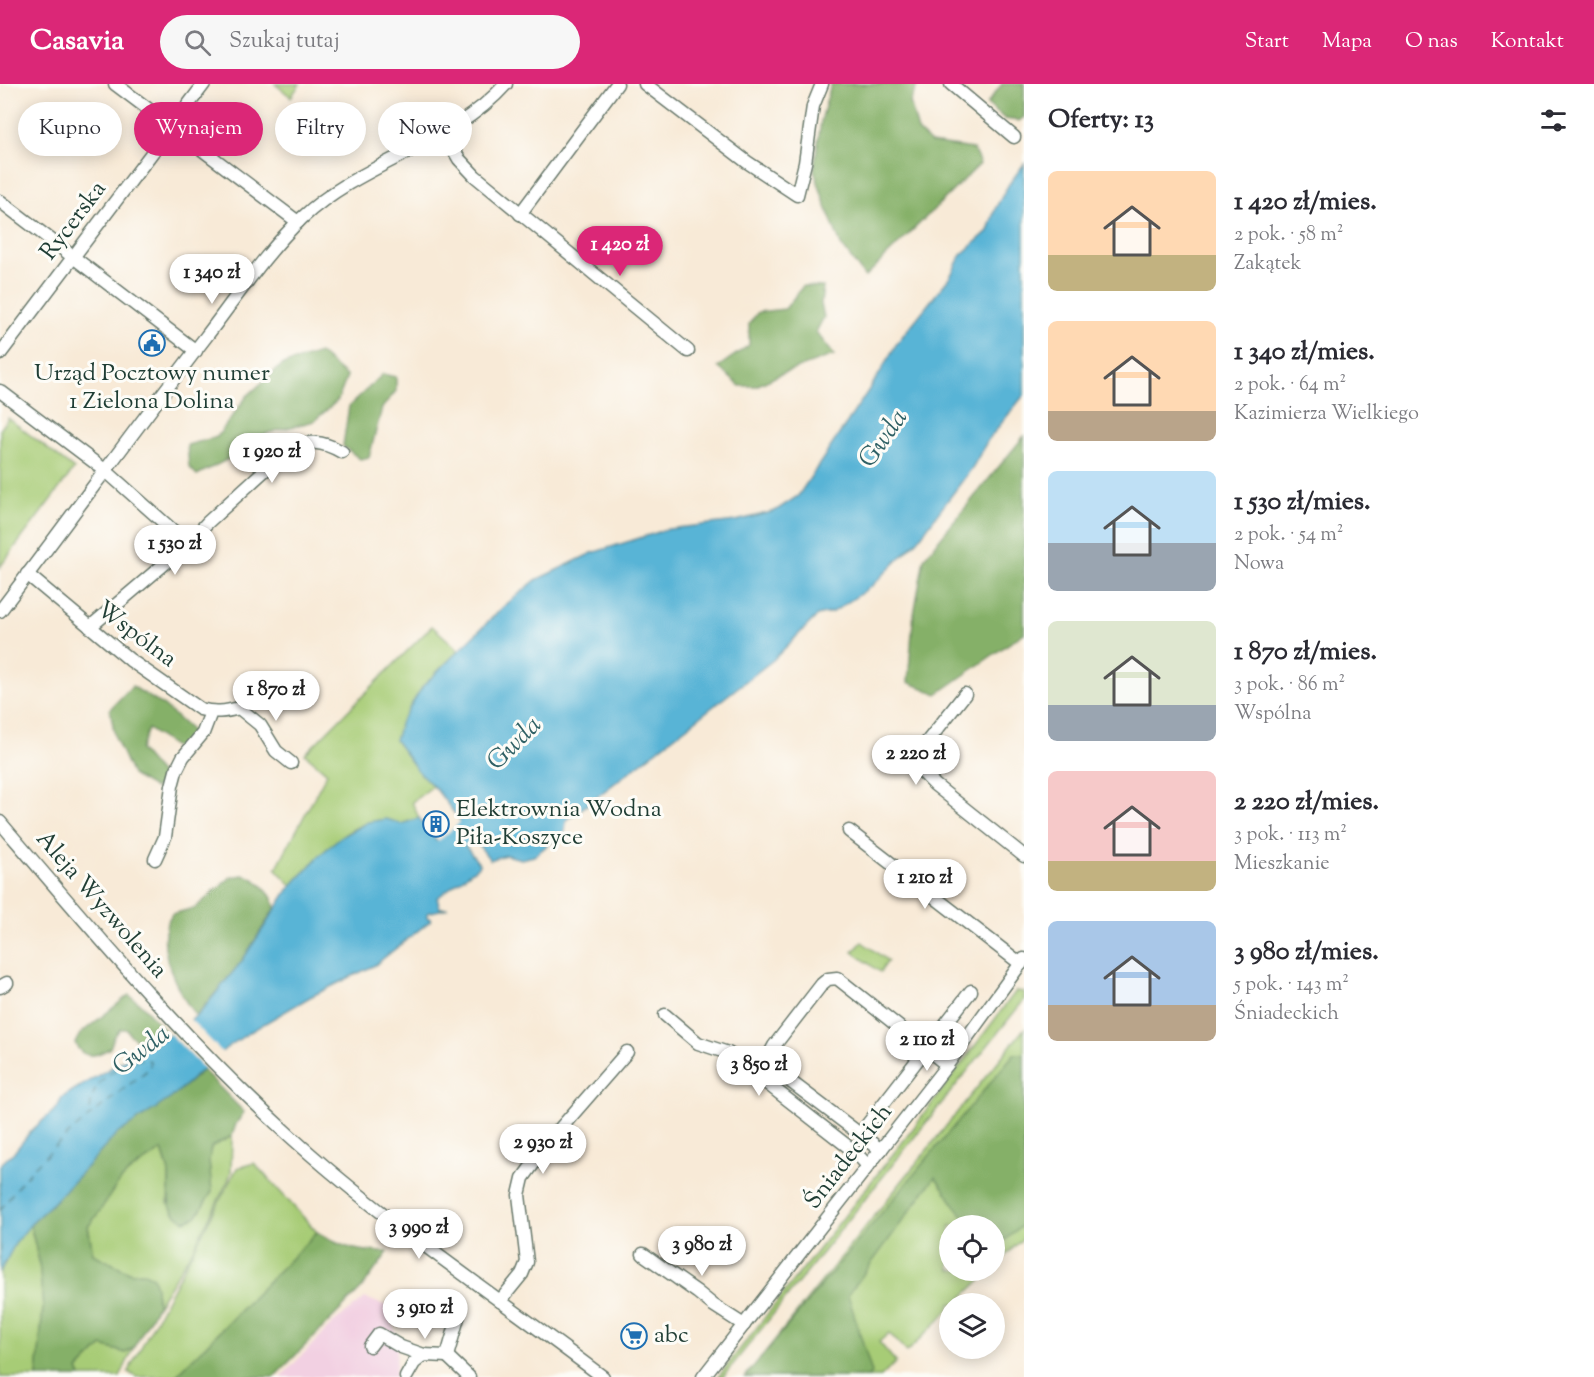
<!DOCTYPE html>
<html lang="pl">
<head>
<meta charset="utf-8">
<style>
  :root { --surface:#fff; --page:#f7f7f7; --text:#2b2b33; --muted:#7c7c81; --accent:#db2777 }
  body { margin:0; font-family:"Sorts Mill Goudy",serif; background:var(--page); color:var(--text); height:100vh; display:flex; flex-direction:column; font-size:22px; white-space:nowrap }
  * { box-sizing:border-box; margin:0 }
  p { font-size:20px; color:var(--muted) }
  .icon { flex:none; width:33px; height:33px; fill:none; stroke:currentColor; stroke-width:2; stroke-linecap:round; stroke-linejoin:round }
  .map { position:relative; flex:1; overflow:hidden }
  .side { display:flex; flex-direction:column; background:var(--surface); width:570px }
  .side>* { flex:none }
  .guide { position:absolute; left:18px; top:18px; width:570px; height:54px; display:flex; gap:12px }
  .tools { position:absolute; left:939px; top:1131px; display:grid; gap:12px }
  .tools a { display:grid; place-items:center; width:66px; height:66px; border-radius:50%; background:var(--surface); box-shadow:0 3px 15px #0003; font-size:30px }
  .price { position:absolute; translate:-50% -51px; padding:0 14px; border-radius:21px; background:#fff; color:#222; font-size:20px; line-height:39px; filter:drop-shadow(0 2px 3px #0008) }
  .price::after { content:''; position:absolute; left:50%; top:36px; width:18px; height:14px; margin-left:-9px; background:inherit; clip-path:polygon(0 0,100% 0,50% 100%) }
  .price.selected { background:var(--accent); color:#fff }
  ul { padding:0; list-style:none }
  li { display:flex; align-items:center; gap:18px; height:150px; padding:0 24px }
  li span { display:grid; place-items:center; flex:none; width:168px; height:120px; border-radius:9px; color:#555 }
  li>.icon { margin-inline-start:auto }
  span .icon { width:72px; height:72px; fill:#fffc; stroke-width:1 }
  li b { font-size:26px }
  h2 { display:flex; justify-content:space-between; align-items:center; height:72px; padding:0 24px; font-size:26px }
  .tag { padding:0 21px; border-radius:27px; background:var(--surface); box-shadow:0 3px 15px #0003; font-size:21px; line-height:54px }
  .tag.selected { background:var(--accent); color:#fff }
  header { display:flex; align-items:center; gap:36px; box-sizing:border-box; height:84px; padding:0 30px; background:var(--accent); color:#fff }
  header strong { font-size:28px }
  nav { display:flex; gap:33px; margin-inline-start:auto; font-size:21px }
  .search { width:420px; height:54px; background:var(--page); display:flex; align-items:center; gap:15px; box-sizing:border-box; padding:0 21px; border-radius:33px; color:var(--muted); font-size:22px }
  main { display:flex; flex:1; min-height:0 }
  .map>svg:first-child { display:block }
  .built { fill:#f2d0e2 }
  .green { fill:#a7cc76; stroke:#638455; stroke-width:1.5 }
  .forest { fill:#85b067; stroke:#52764e; stroke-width:1.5 }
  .water { fill:#58b4d6; stroke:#3c7885; stroke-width:1.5 }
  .pier { fill:#f8ead7 }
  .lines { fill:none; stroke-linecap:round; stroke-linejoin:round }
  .river { stroke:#58b4d6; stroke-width:20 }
  .ferry { stroke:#306165; stroke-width:1.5; stroke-dasharray:8 6; stroke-linecap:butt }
  .minor-casing { stroke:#6b7a6d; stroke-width:15 }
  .minor { stroke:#fff; stroke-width:12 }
  .labels { text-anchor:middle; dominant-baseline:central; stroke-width:6; stroke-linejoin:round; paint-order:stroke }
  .street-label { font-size:24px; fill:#1f3d34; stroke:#fdfcf7 }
  .poi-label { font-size:24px; fill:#1f3d34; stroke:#fdfcf7; text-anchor:start }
  .water-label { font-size:26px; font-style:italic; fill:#306165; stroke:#fdfcf7 }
</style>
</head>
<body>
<header>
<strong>Casavia</strong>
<div class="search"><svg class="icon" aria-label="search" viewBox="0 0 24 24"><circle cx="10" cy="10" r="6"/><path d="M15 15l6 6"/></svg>Szukaj tutaj</div>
<nav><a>Start</a><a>Mapa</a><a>O nas</a><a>Kontakt</a></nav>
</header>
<main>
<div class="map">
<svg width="1024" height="1293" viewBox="0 0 1024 1293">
  <rect width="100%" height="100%" fill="#fdfcf7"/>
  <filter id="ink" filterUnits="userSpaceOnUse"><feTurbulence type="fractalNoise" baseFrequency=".0167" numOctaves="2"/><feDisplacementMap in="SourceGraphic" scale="12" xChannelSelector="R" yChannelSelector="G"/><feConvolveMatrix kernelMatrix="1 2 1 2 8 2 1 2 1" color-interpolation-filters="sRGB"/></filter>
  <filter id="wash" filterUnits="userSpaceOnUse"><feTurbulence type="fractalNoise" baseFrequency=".008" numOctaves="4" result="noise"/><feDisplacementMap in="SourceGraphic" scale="24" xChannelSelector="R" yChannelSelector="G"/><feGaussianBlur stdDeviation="1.35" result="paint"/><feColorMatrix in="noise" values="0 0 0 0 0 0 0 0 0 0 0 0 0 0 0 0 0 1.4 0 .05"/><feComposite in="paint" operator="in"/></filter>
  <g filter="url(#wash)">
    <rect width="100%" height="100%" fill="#f8ead7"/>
    <!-- built -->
    <polygon class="built" points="365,1214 387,1222 398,1256 395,1293 281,1293 331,1241"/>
    <!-- green -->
    <g class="green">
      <polygon points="275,0 300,0 291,13"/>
      <polygon points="8,334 74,385 0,483 0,346"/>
      <path d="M432 542 459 566 423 602 395 656 418 687 433 702 412 718 419 734 401 740C362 721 314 775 292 802L276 785 327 689 305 670Z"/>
      <polygon points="862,858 888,877 880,888 853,868"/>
      <polygon points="1016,907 1024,908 1024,916 723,1293 718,1293 915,1042"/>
      <polygon points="1024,945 1024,1153 995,1182 994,1142 950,1142 950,1186 990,1187 956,1219 950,1220 949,1226 907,1268 889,1249 879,1258 896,1278 881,1293 745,1293"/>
      <path d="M232 1052 231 1088 228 1097 193 1165 157 1222V1212L143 1188 131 1189 93 1170 88 1142C102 1127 108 1107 124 1093 134 1082 150 1074 162 1066L169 1089 168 1120 212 1108 209 1076 211 1063Z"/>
      <polygon points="254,1079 317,1148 175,1293 136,1293 128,1288 237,1084"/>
      <polygon points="30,1140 39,1177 43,1223 37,1293 0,1293 0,1188 15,1160"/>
      <polygon points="102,1262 126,1269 134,1263 120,1293 81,1293 78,1286"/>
    </g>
    <!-- forest -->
    <g class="forest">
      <polygon points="831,0 918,0 910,18 918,47 931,59 973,65 980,80 865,193 841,161 825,120 814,86 821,37"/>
      <polygon points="1002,0 1024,0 1024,33 1019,37 1005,35 987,20"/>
      <polygon points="803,202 823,203 821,220 824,233 816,248 834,271 781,290 756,302 740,302 718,283 749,261 749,240 758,228 785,225"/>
      <polygon points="319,269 347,293 338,316 314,337 268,349 234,372 197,391 189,383 187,361 217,353 247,312 282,281"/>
      <polygon points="383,290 396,293 396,307 382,324 369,373 360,375 343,362 349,322"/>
      <polygon points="1024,352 1024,549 937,610 908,598 913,536 924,474"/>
      <polygon points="132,602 164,622 192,647 179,666 148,645 140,666 164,694 155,705 132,691 115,653 110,625"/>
      <path d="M243 791C258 794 273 810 275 824L242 877 196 932C177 908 152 858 172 830L195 824 231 793Z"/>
      <path d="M129 911 143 922 166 948 139 957 130 951 127 945H120L114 953 110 964C97 972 83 977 75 959L80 950Z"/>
      <path d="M1014 970H1024V1140L1005 1156 995 1150 994 1142C957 1142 956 1118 935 1093L848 1211 872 1289 869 1293H745Z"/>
      <path d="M203 986 244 1028 236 1040 232 1052 211 1063 209 1076 212 1108 196 1133 185 1137C162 1125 171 1111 169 1090 168 1082 164 1073 162 1066 149 1075 133 1083 122 1095 109 1109 102 1128 88 1142L93 1170 131 1189 142 1188 153 1193 156 1203 157 1222 134 1263 126 1269 102 1262 78 1286 81 1293H37L43 1223 39 1177 30 1140 54 1118 117 1050 171 1014Z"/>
      <path d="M317 1148C342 1164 358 1168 388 1168L362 1204 274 1293H175Z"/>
    </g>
    <!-- water -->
    <g class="water">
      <polygon points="1024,80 1024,311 988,356 972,384 918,456 872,502 833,528 817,532 773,576 566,737 565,747 534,772 521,775 506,771 490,776 436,705 418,687 395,656 401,637 423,602 503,523 536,496 592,469 668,445 736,437 775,427 798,412 878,292 897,259 950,193 961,171 988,147 995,125 1009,100"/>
      <polygon points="419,734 438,759 454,747 480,781 437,814 440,824 448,824 427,829 427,834 431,834 430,837 375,881 310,913 250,948 225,965 171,1014 117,1050 54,1118 34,1136 15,1160 0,1188 0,1081 16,1066 31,1047 57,1024 62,1014 69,1009 152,959 154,960 199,930 242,877 288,806 319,772 339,754 368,738 386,735 402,740"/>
    </g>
    <!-- pier -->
    <polygon class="pier" points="188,933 224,970 206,987 168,948"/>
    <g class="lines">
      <!-- river -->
      <polyline class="river" points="439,769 459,753 486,726"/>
      <!-- ferry -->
      <path class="ferry" d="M0 1127C37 1069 97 1027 150 984V977C136 969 103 991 96 1004 91 1013 91 1022 89 1032"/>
    </g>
  </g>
  <g filter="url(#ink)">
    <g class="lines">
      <!-- minor casing -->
      <g class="minor-casing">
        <g id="minor">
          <polyline points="115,0 298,138"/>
          <polyline points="645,0 747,78 797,111 805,79 813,22 822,0"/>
          <polyline points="951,0 1014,53"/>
          <polyline points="444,49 459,75 475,92 688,267"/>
          <polyline points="0,117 196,267"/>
          <polyline points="520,130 617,0"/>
          <polyline points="0,270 204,0"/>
          <polyline points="0,307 106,387 188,460"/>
          <path d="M27 490 130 576 200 625C214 629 225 628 239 624L260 641 276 667 291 679"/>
          <path d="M0 527C69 436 136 344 205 254 236 214 265 169 302 134 362 77 451 62 506 0"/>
          <path d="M90 543 188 460 207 439 287 366C307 355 323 357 342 368"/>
          <polyline points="965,610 912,677 935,701 1024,772"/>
          <path d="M0 738C92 846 184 956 290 1052 387 1140 498 1213 603 1293"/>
          <polyline points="849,747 1021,880"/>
          <polyline points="155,775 165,753 172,702 176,687 183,673 203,649 211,628"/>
          <polyline points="0,903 7,899"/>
          <polyline points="665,931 698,959 728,969 855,1068 868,1082"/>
          <polyline points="860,1050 971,907"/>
          <polyline points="881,1066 770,982 768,973 774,962 822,900 828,895 837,894 947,981"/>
          <polyline points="643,1170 697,1208 713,1221 744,1241"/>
          <polyline points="500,1217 522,1190 527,1178 519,1111 523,1094 552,1054 627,968"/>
          <polyline points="370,1262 379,1250 401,1263 424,1271"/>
          <polyline points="447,1272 469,1293"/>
          <polyline points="406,1293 414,1279 424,1271 447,1272 460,1227"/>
          <polyline points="703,1293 947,981 1024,875"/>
        </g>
      </g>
      <!-- minor -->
      <use href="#minor" class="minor"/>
    </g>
  </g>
  <!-- icons -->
  <defs>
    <g id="civic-ring" transform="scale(1.35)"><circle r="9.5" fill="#fdfcf7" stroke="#1f6fb2" stroke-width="1.5"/><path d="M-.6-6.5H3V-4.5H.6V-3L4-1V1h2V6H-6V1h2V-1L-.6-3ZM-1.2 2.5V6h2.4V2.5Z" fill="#1f6fb2"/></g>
    <g id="building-ring" transform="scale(1.35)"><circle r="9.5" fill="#fdfcf7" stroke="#1f6fb2" stroke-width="1.5"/><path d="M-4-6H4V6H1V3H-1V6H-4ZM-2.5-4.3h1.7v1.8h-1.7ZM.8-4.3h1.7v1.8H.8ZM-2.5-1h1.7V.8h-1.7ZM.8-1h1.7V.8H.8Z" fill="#1f6fb2"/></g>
    <g id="supermarket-ring" transform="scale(1.35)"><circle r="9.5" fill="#fdfcf7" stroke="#1f6fb2" stroke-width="1.5"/><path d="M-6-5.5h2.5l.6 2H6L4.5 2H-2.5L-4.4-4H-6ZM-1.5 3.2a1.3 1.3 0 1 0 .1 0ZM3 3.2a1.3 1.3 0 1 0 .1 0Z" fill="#1f6fb2"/></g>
  </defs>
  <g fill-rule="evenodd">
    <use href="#civic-ring" x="152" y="259"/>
    <use href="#building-ring" x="436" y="740"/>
    <use href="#supermarket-ring" x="634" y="1252"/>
  </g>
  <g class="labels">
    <!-- street labels -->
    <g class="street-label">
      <text transform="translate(74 137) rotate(-53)">Rycerska</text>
      <text transform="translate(136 551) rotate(37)">Wspólna</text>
      <text transform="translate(101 821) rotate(49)">Aleja Wyzwolenia</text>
      <text transform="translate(849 1073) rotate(-52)">Śniadeckich</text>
    </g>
    <!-- poi labels -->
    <g class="poi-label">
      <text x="152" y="290" text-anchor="middle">Urząd Pocztowy numer<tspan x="152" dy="28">1 Zielona Dolina</tspan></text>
      <text x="456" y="726">Elektrownia Wodna<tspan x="456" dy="28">Piła-Koszyce</tspan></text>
      <text x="654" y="1252">abc</text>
    </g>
    <!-- water labels -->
    <g class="water-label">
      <text transform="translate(884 355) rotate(-55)">Gwda</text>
      <text transform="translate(515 660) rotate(-45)">Gwda</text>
      <text transform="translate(142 967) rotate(-38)">Gwda</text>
    </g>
  </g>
</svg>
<div class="tools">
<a><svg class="icon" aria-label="locate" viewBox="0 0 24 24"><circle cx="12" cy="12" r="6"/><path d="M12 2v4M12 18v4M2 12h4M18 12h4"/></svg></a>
<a><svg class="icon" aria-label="layers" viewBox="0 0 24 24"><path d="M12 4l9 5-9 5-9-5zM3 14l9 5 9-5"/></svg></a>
</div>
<b class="price selected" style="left:620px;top:193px">1 420 zł</b>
<b class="price" style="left:212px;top:221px">1 340 zł</b>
<b class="price" style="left:272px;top:400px">1 920 zł</b>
<b class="price" style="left:175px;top:492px">1 530 zł</b>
<b class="price" style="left:276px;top:638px">1 870 zł</b>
<b class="price" style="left:916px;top:702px">2 220 zł</b>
<b class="price" style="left:925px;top:826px">1 210 zł</b>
<b class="price" style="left:927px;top:988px">2 110 zł</b>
<b class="price" style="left:759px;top:1013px">3 850 zł</b>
<b class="price" style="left:543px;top:1091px">2 930 zł</b>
<b class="price" style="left:419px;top:1176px">3 990 zł</b>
<b class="price" style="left:702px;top:1193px">3 980 zł</b>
<b class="price" style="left:425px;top:1256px">3 910 zł</b>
<div class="guide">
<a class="tag">Kupno</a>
<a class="tag selected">Wynajem</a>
<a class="tag">Filtry</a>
<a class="tag">Nowe</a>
</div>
</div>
<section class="side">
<h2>Oferty: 13<svg class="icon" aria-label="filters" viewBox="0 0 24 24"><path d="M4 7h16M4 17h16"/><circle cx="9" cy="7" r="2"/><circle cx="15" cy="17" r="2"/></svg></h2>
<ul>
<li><span style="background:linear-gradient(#ffd9b3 70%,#c2b280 0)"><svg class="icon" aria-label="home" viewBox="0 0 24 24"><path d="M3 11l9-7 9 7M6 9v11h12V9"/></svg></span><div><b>1 420 zł/mies.</b><p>2 pok. · 58 m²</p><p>Zakątek</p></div></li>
<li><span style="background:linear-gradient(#ffd9b3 75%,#b9a48a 0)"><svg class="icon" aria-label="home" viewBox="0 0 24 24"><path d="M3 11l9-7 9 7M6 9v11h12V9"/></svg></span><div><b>1 340 zł/mies.</b><p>2 pok. · 64 m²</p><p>Kazimierza Wielkiego</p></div></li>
<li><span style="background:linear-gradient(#bfe0f5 60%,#9aa5b1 0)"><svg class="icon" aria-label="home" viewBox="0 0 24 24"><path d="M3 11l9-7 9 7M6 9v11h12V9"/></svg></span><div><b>1 530 zł/mies.</b><p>2 pok. · 54 m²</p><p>Nowa</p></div></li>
<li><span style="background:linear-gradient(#dfe7d0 70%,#9aa5b1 0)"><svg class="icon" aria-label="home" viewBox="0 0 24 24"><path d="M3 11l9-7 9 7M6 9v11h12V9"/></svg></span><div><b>1 870 zł/mies.</b><p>3 pok. · 86 m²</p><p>Wspólna</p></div></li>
<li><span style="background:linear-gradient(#f6c9c9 75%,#c2b280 0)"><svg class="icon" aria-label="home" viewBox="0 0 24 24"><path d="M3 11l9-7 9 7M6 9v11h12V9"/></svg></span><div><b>2 220 zł/mies.</b><p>3 pok. · 113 m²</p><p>Mieszkanie</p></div></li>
<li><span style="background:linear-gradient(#a9c7e8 70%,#b9a48a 0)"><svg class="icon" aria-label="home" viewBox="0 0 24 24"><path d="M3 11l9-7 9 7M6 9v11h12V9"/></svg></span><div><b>3 980 zł/mies.</b><p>5 pok. · 143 m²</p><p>Śniadeckich</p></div></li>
</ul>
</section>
</main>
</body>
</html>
